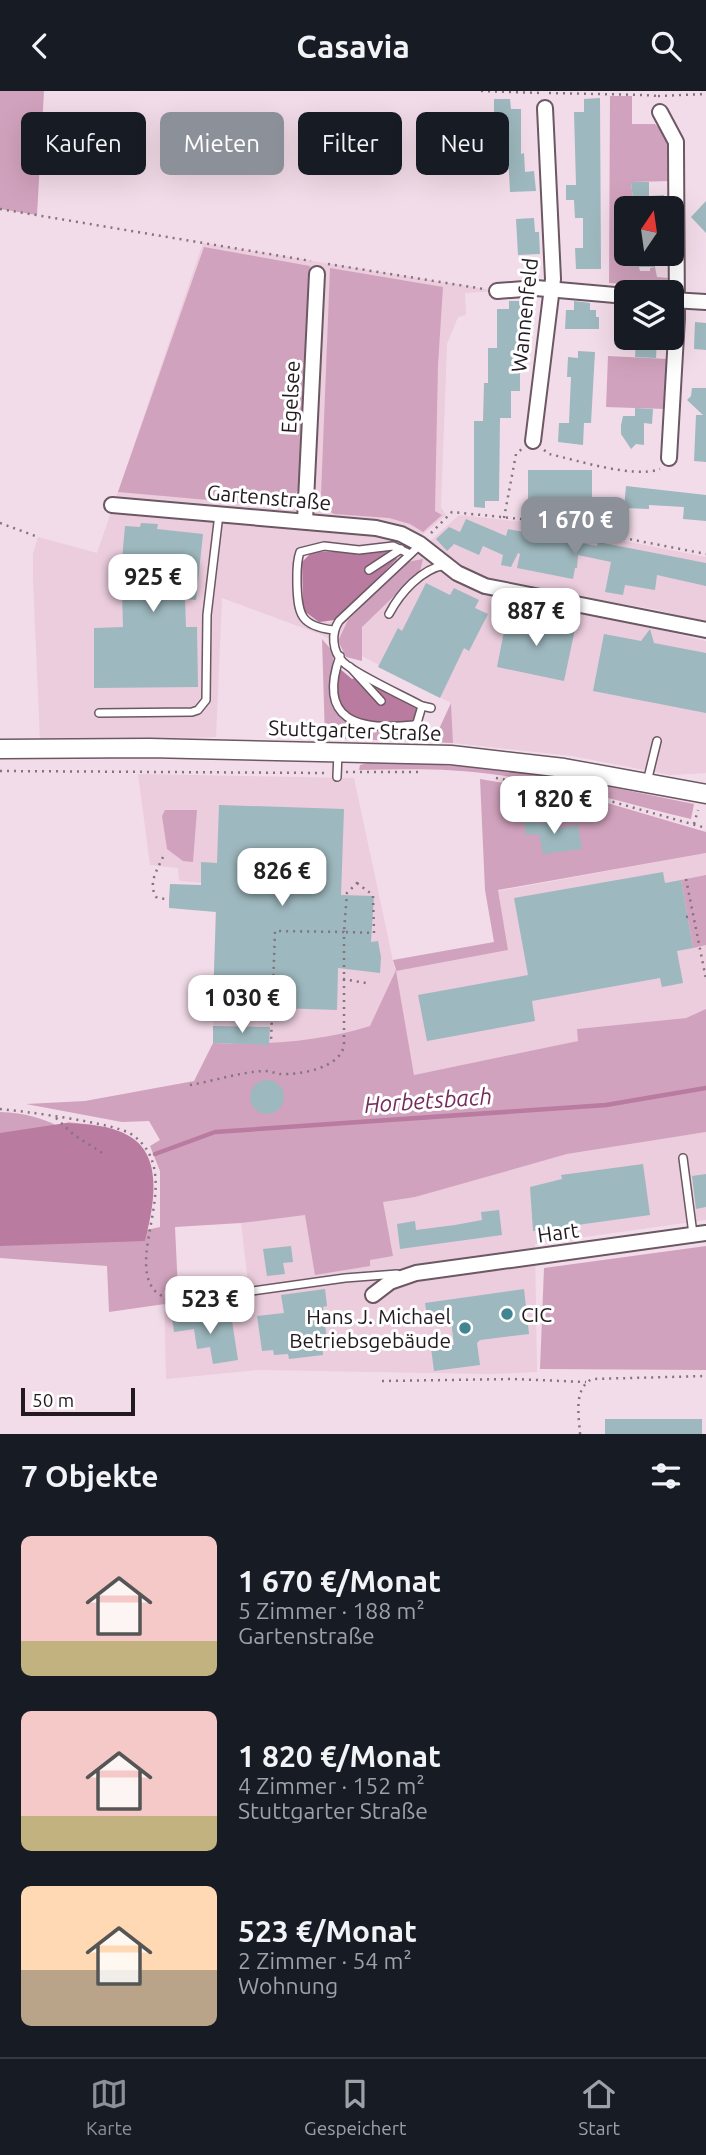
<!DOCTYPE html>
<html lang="de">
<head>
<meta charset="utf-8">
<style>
  :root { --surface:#171b24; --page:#20242c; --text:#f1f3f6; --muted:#9ea1a6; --line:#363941; --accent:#8c9099 }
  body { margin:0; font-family:Ubuntu,sans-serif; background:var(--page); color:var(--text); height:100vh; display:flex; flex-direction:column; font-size:26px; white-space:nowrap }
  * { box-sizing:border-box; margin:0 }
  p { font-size:23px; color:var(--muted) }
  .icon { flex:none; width:38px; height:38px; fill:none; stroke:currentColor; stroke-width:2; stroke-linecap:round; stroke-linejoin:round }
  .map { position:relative; height:1343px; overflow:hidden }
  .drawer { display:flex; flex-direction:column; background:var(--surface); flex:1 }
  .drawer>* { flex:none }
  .banner { position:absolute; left:21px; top:21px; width:665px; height:63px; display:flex; gap:14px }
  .needle { width:46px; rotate:13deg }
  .tools { position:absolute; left:614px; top:105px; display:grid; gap:14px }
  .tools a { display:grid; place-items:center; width:70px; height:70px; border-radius:10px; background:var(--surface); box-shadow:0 7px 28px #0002; font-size:35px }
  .scale { position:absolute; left:21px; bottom:18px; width:114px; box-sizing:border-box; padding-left:7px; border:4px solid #221a1f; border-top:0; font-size:19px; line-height:24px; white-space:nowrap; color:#221a1f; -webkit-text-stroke:5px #fff; paint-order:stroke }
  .price { position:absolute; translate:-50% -60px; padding:0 16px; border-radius:14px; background:#fff; color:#222; font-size:23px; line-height:46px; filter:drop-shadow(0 2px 4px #0008) }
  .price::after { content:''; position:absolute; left:50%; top:42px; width:21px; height:16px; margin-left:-10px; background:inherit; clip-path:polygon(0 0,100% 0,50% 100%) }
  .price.current { background:var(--accent); color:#fff }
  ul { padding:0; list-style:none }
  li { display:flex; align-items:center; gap:21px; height:175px; padding:0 21px }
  li span { display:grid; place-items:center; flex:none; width:196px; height:140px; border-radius:10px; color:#555 }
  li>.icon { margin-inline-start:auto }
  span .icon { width:84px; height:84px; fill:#fffc; stroke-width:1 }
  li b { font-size:30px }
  h2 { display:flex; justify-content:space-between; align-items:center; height:84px; padding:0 21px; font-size:30px }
  .pill { padding:0 24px; border-radius:10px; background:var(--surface); box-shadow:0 7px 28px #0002; font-size:24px; line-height:63px }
  .pill.current { background:var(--accent); color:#fff }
  header { display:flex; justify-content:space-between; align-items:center; height:91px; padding:0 21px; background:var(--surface); font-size:32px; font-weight:700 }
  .menu { display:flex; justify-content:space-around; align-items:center; height:98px; border-top:2px solid var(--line); background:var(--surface); font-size:19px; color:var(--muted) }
  .menu a { display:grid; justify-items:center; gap:4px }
  .menu .current { color:var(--accent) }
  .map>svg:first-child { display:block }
  .built { fill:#ebcddd; fill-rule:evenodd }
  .green { fill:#d1a2bd }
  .water { fill:#b97ba0 }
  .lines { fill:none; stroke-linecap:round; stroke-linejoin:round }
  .stream { stroke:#b97ba0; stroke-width:4.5 }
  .building { fill:#9db8be }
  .service-casing { stroke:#6b5863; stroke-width:10 }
  .minor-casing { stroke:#6b5863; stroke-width:18 }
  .tertiary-casing { stroke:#6b5863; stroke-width:21 }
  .path { stroke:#82737c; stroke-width:2.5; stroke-dasharray:2 5; stroke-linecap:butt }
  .service { stroke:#fff; stroke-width:7 }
  .minor { stroke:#fff; stroke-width:14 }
  .tertiary { stroke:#fff; stroke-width:18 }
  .poi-dot { fill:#418593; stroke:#fff; stroke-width:2.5 }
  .labels { text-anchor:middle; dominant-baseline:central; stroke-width:6; stroke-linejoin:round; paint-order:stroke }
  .street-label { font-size:21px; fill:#221a1f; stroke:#fff }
  .poi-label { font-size:21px; fill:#221a1f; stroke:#fff; text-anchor:start }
  .water-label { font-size:23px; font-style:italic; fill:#772c5d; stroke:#fff }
</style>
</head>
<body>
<header><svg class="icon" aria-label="back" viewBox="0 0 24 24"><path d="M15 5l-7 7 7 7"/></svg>Casavia<svg class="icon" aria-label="search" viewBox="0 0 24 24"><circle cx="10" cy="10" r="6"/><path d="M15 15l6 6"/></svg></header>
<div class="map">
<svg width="706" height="1343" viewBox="0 0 706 1343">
  <rect width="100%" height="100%" fill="#f3dce9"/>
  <!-- built -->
  <g class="built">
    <path d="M203 152 497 200 465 202 466 224 458 226 447 253 441 416 446 424 413 452 462 491 503 508 632 532 706 550V682L670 684 572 665 453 652 451 612 322 544 222 507 216 646 40 650 33 489V463L38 446 97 462ZM390 458 397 468 335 529 328 531 301 515 302 471 305 465 322 459 359 462Z"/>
    <polygon points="459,424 533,432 706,466 706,531 653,518 505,493 473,483 458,475 429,451"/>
    <polygon points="138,683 354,687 395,879 508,859 498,800 706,762 706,918 686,927 577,938 579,950 414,984 395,881 371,935 335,946 269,954 213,952 216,793 179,790 178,777 150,774"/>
    <polygon points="706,1041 706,1129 535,1153 537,1281 490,1283 259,1279 166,1288 164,1200 248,1191 241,1132 413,1106 567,1063"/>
  </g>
  <!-- green -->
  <g class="green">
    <polygon points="0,0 44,0 37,124 0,118"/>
    <polygon points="610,5 632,5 632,33 655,33 670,48 673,90 631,91 634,117 626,117 626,163 629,163 630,176 639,176 640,180 650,180 650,177 655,176 657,186 669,187 661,195 609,192"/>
    <polygon points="204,156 310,175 301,399 298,399 287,416 118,401"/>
    <polygon points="330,177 443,196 438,274 435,420 442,424 423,441 410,433 389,427 334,423 326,418 321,404"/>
    <polygon points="608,265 668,268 665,318 606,316"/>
    <polygon points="423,468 420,480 362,536 362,570 346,566 338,550 348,529 407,471"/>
    <path d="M322 548 334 562C333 576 328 591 330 605 334 651 410 633 439 638L451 612 453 652 325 647Z"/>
    <path d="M375 670 509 678 547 683 694 713 691 728C627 713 564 693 498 684 452 677 406 678 359 679L360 674Z"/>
    <path d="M480 688 587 706 706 741V762L498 799 508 859 396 880 414 984 578 950 577 938 686 927 706 918V1041L567 1063 415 1106 383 1111 393 1165 370 1169V1175L315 1184 305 1124 241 1132 175 1136 178 1199 164 1200 165 1213 109 1221 107 1175 0 1167V1021C51 1023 68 1041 107 1069L71 1038 67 1031 94 1034 146 1139 160 1136V1080L150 1055 160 1049 149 1030 122 1031 26 1013 85 1010 194 990 213 952C267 954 318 951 370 935L396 879 393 869 494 851 485 799Z"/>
    <polygon points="165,719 197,719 193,771 183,770 167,758 162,725"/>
    <polygon points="706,784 706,854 693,857 681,789"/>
    <polygon points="706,1155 706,1279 540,1278 544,1177"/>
  </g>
  <!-- water -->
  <g class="water">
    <polygon points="390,458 397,468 335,529 319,531 303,519 302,471 313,460 359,462"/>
    <path d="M339 577 352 588 361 585 416 617V627L411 631C366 631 328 635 339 577Z"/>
    <path d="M66 1032C86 1033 111 1034 129 1045 165 1065 153 1119 145 1150L0 1155V1042Z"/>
  </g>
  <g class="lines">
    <!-- stream -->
    <polyline class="stream" points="155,1063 215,1041 606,1014 706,997"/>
  </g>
  <!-- building -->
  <g class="building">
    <polygon points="600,7 601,178 576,178 575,157 583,157 583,127 575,127 574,109 566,109 566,94 576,94 574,21 584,21 584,8"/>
    <polygon points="494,8 510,8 511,18 521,18 521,63 524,62 525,81 534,80 536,100 510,101 507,42 494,40"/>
    <polygon points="631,91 649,91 649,105 664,104 664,117 634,117"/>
    <polygon points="706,110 706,142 691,126"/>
    <polygon points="534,127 535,141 539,141 540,163 518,164 516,128"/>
    <rect x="629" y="163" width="26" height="13"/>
    <polygon points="509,210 529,210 527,237 518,237 518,257 526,258 526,271 520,271 520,300 511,300 511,327 500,327 499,410 485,410 485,417 474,416 474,330 483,330 484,292 488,292 488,257 497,257 497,218 509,218"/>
    <polygon points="574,210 590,212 590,219 596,219 596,226 599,226 599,238 565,238 566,219 574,219"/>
    <polygon points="695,231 706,232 706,259 694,258"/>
    <polygon points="636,247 657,247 656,267 635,266"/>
    <polygon points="578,260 595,261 591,332 584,332 583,354 558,351 559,332 569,332 571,286 567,286 568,266 578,267"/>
    <polygon points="692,297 706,297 706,371 694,370 696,324 703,324 687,309 691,305"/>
    <polygon points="635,317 653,318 652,333 644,332 644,354 636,353 631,358 621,343 621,334 623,325 635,325"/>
    <polygon points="528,379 592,379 592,415 528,414"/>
    <polygon points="626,395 706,404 706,430 683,428 684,416 649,414 649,418 624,417"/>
    <polygon points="466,428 506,445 508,438 597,455 598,451 706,472 706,495 657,484 655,499 625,494 623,504 605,501 611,471 578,464 577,477 575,477 573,488 517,477 520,463 518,462 511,476 501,474 503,464 483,455 479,464 454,453 447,460 436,448 449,436 460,441"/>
    <polygon points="141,432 158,433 157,438 203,443 196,509 185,508 186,536 197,536 198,596 94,597 94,537 123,536 122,502 119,502 125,435 140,436"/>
    <polygon points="426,492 450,504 454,497 479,509 475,517 488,523 469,560 464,557 440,607 378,576 398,537 402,540"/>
    <polygon points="507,525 575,538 564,590 497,576"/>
    <polygon points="650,538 654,552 706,562 706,622 593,600 604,543 641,550"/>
    <polygon points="219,714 344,718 341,804 374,805 371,851 378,850 381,866 380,882 338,877 337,919 278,917 278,911 213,908 216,821 169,817 169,809 170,793 201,794 201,771 217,772"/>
    <polygon points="537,727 538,733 554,730 555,738 578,734 582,758 543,763 539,743 526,744 524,729"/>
    <polygon points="663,781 665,792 681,789 693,857 677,860 683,892 662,896 660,887 532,910 535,930 427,950 418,904 528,884 514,807"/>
    <polygon points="213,935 270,936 269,954 213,952"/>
    <circle cx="267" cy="1006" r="17"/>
    <polygon points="643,1073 650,1124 533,1140 530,1096 562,1088 561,1084"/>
    <polygon points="706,1083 706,1116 696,1118 692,1085"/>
    <polygon points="499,1119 502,1144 400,1158 397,1133 415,1130 416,1139 455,1134 482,1129 481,1121"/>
    <polygon points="291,1155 293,1171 283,1172 285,1183 267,1185 263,1158"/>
    <polygon points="325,1198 327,1215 323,1216 327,1250 322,1251 323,1264 289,1268 288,1263 274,1264 273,1259 262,1260 257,1225 284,1222 281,1204"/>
    <polygon points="524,1198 529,1243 480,1249 477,1252 480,1274 434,1280 431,1257 454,1254 450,1222 427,1225 425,1212"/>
    <polygon points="206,1221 208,1233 232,1230 238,1269 213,1273 210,1256 197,1258 194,1238 174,1241 172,1226"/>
    <rect x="605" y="1328" width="97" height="15"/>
  </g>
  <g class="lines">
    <!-- service casing -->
    <g class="service-casing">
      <g id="service">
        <path d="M420 454 339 530C331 542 332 560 343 571 355 583 404 605 422 615L431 617"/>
        <polyline points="369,479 401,458"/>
        <path d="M389 523C400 502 421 478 445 474"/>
        <path d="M333 539C301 535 298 524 297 494 297 483 296 472 300 461L324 455 359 459 393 455 410 463"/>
        <path d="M340 565C317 630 358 640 414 634L417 632 422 615"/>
        <polyline points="350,576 381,610"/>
        <polyline points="99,622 192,621 198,619 206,609 207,524 219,423"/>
        <polyline points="337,686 338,661"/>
        <polyline points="647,691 657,650"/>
        <polyline points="683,1067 693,1143"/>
        <polyline points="245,1201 345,1187 397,1183"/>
      </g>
    </g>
    <!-- minor casing -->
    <g class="minor-casing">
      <g id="minor">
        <polyline points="660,21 676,51 676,58 677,227 669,367"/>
        <polyline points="497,200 536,197 626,205"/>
        <polyline points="672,209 706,211"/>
        <polyline points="533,350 553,188 545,17"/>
        <polyline points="112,414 376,437 401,443 420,453 457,482 485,495 706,539"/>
        <polyline points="305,430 317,183"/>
        <polyline points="373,1204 390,1191 416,1182 706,1142"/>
      </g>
    </g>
    <!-- tertiary casing -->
    <g class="tertiary-casing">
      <polyline id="tertiary" points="0,658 149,657 451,664 564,677 706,703"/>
    </g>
    <!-- path -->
    <g class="path">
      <polyline points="481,0 542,2"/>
      <polyline points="549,2 645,4 658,5 658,8"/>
      <polyline points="658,5 706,3"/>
      <polyline points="0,118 311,170"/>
      <polyline points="328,173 484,198"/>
      <path d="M544 359 549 363C577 369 634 388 660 378"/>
      <polyline points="504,427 516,363 523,357"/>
      <polyline points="0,432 38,446"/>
      <polyline points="431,442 452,421 531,429 706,463"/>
      <polyline points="0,680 326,682"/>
      <polyline points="346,681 420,681"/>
      <polyline points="496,687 592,705 706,737"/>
      <polyline points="694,733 698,719"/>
      <path d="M163 766C157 779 148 792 156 806L169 809"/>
      <polyline points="686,788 706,888"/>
      <polygon points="357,792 373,804 374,842 344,841 347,802"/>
      <polyline points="686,826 693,825"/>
      <polyline points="343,888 366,892"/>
      <path d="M190 994C214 990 240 981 264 980 270 980 275 982 280 983 300 984 342 977 344 953V841L275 840 271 951"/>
      <path d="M0 1018C23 1020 114 1032 131 1043 188 1081 124 1165 155 1200 158 1203 164 1206 168 1209L236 1202"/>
      <polyline points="56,1027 74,1044 104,1063"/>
      <polyline points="382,1290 513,1288 586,1291"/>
      <path d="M580 1343C579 1325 573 1298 592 1288L706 1285"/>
    </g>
    <!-- service -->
    <use href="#service" class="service"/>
    <!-- minor -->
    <use href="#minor" class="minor"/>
    <!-- tertiary -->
    <use href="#tertiary" class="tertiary"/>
  </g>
  <!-- markers -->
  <g class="poi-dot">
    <circle cx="507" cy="1223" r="7"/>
    <circle cx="465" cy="1237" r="7"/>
  </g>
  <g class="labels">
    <!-- street labels -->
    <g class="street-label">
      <text transform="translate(524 224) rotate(-84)">Wannenfeld</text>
      <text transform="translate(290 306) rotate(-87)">Egelsee</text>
      <text transform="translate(269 406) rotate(5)">Gartenstraße</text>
      <text transform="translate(355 639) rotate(2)">Stuttgarter Straße</text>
      <text transform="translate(558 1141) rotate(-8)">Hart</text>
    </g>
    <!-- poi labels -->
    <g class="poi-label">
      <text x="521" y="1223">CIC</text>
      <text x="451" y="1225" text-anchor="end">Hans J. Michael<tspan x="451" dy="24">Betriebsgebäude</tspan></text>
    </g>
    <!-- water labels -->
    <g class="water-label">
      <text transform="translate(428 1009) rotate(-4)">Horbetsbach</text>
    </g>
  </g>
</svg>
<div class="tools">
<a><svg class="needle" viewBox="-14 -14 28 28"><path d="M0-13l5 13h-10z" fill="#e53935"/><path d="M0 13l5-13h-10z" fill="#9ea1a6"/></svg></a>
<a><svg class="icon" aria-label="layers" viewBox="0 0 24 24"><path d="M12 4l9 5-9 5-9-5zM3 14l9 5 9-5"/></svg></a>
</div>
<div class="scale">50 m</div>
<b class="price current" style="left:575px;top:466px">1 670 €</b>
<b class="price" style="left:153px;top:523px">925 €</b>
<b class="price" style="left:536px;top:557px">887 €</b>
<b class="price" style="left:554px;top:745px">1 820 €</b>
<b class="price" style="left:282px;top:817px">826 €</b>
<b class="price" style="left:242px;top:944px">1 030 €</b>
<b class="price" style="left:210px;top:1245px">523 €</b>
<div class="banner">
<a class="pill">Kaufen</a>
<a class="pill current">Mieten</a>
<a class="pill">Filter</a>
<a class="pill">Neu</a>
</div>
</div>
<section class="drawer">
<h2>7 Objekte<svg class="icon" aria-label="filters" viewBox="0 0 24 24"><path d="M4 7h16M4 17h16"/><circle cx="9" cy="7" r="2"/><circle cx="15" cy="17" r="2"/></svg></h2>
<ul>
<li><span style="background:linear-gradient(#f6c9c9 75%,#c2b280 0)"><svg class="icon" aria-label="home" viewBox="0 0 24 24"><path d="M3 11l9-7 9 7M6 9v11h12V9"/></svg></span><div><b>1 670 €/Monat</b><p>5 Zimmer · 188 m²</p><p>Gartenstraße</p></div></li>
<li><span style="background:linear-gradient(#f6c9c9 75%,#c2b280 0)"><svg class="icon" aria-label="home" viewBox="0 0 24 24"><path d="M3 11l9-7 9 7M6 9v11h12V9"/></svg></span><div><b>1 820 €/Monat</b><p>4 Zimmer · 152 m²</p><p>Stuttgarter Straße</p></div></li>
<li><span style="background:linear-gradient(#ffd9b3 60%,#b9a48a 0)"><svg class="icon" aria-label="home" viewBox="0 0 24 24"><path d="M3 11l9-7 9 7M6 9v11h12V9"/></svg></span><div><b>523 €/Monat</b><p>2 Zimmer · 54 m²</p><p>Wohnung</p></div></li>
</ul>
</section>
<nav class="menu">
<a class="current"><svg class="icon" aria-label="map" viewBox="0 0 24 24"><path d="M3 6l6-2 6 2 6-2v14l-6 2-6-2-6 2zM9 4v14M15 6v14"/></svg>Karte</a>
<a><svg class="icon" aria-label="saved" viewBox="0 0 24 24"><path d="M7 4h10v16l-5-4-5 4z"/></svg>Gespeichert</a>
<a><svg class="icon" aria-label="home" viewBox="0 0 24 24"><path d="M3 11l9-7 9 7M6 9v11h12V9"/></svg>Start</a>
</nav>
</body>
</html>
